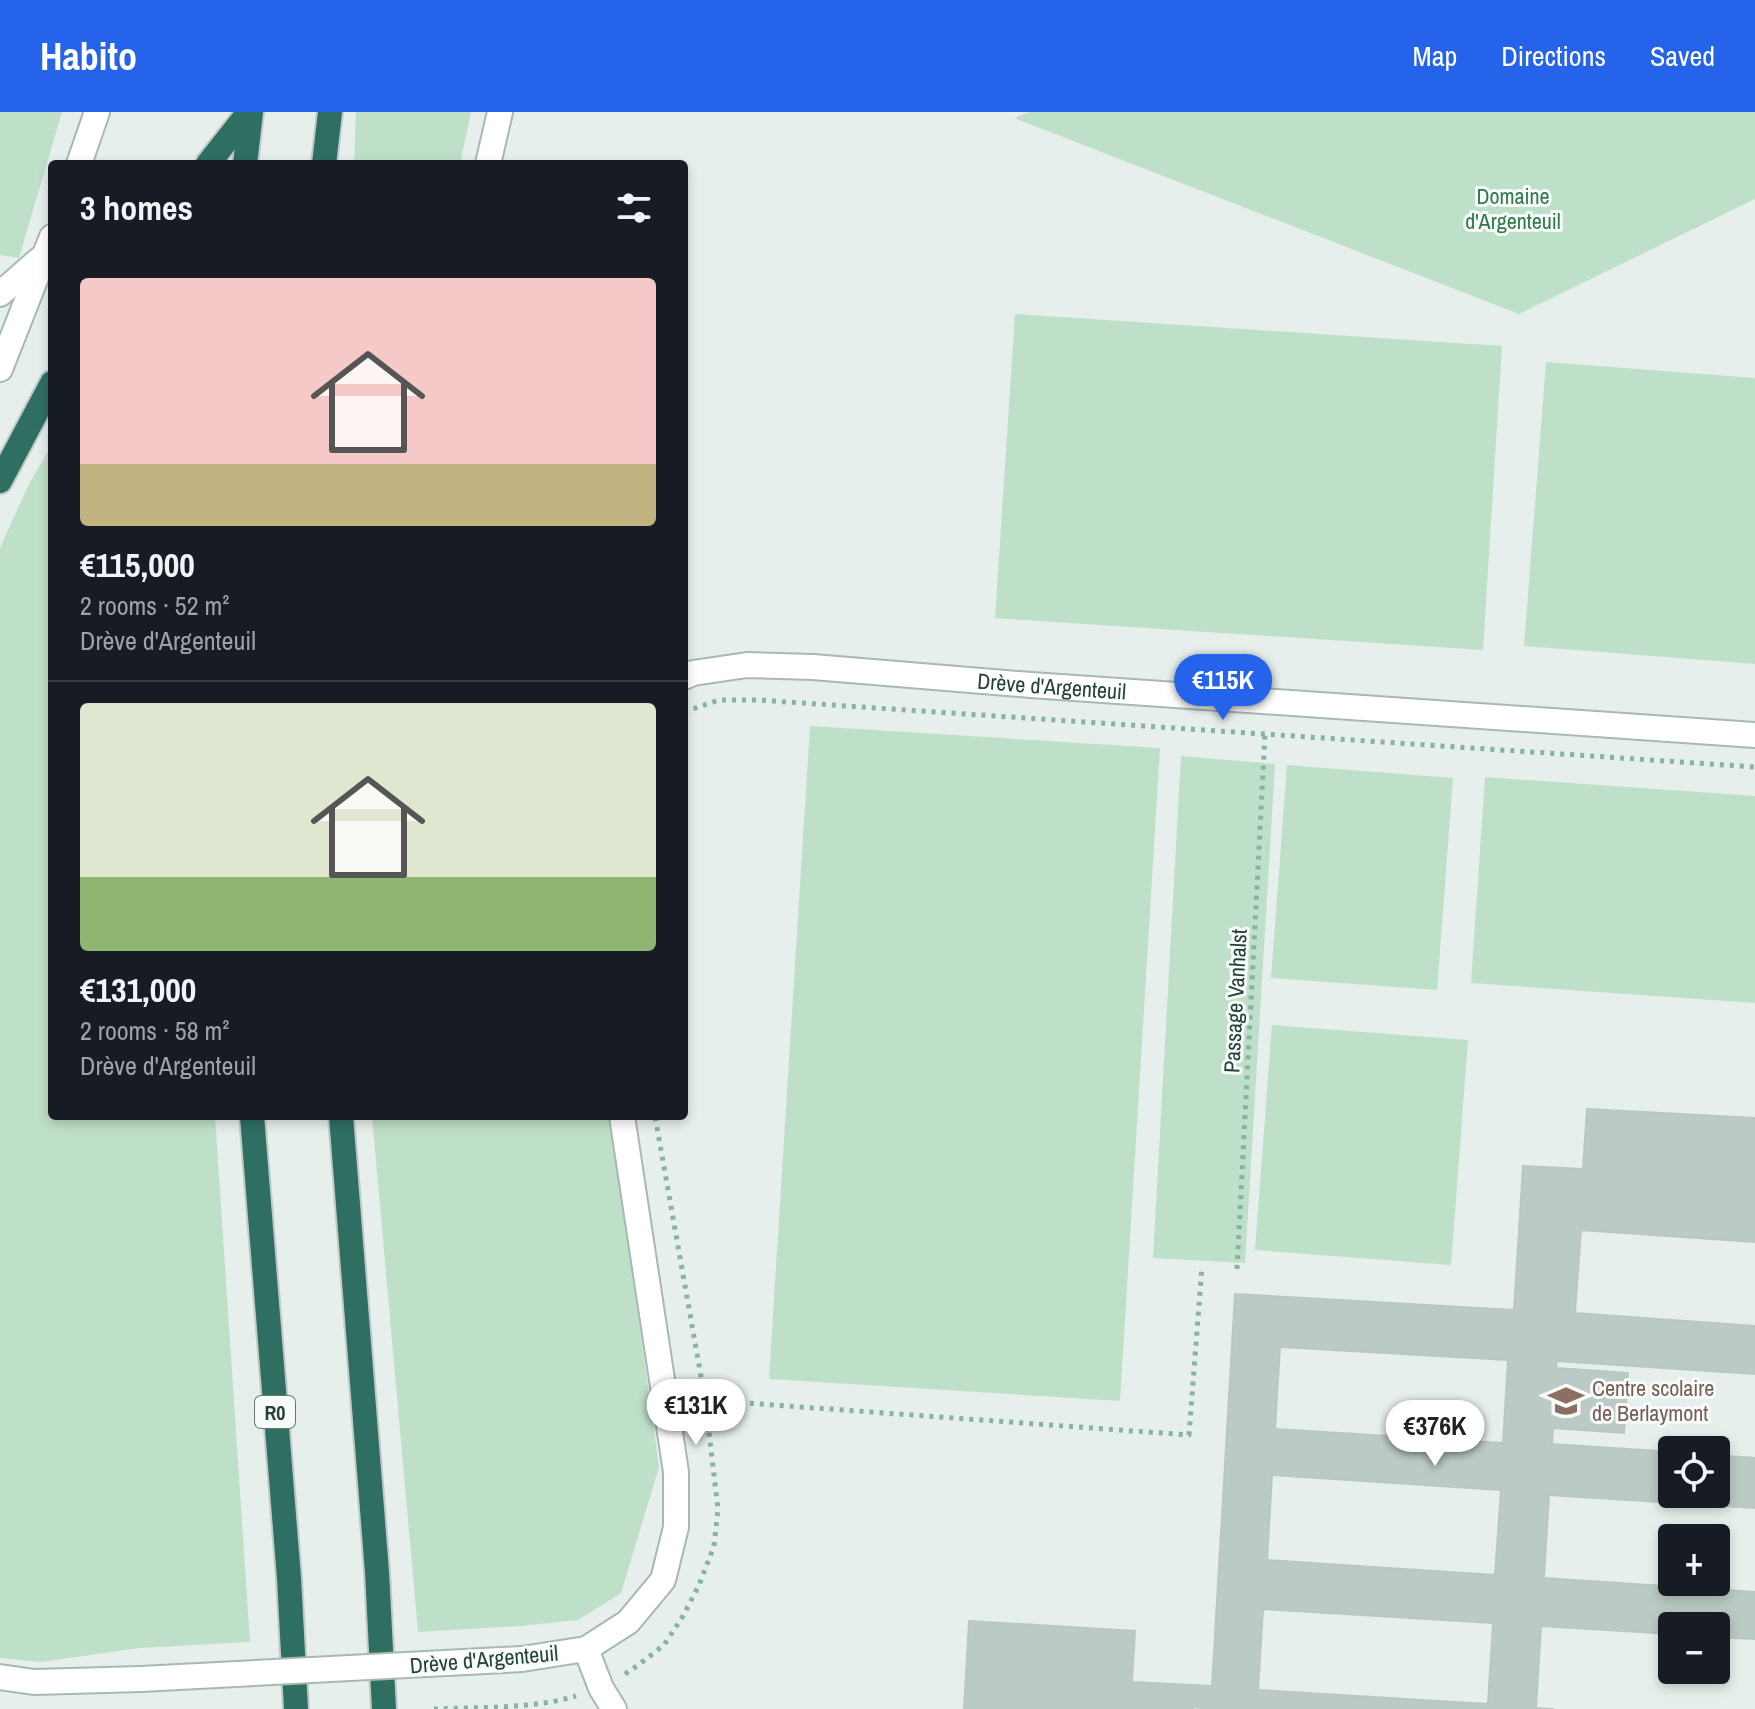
<!DOCTYPE html>
<html lang="en">
<head>
<meta charset="utf-8">
<style>
  :root { --surface:#171b24; --page:#242831; --text:#f1f3f6; --muted:#9ea1a6; --line:#363941; --accent:#2563eb }
  body { margin:0; font-family:"Archivo Narrow",sans-serif; background:var(--page); color:var(--text); height:100vh; display:flex; flex-direction:column; font-size:30px; white-space:nowrap }
  * { box-sizing:border-box; margin:0 }
  p { font-size:26px; color:var(--muted) }
  .icon { flex:none; width:44px; height:44px; fill:none; stroke:currentColor; stroke-width:2; stroke-linecap:round; stroke-linejoin:round }
  .map { position:relative; flex:1; overflow:hidden }
  .side { position:absolute; left:48px; top:48px; width:640px; height:960px; display:flex; flex-direction:column; background:var(--surface); border-radius:8px; box-shadow:0 4px 12px #0003 }
  .side>* { flex:none }
  .buttons { position:absolute; left:1658px; top:1324px; display:grid; gap:16px }
  .buttons a { display:grid; place-items:center; width:72px; height:72px; border-radius:8px; background:var(--surface); box-shadow:0 4px 12px #0003; font-size:40px }
  .price { position:absolute; translate:-50% -68px; padding:0 18px; border-radius:28px; background:#fff; color:#222; font-size:26px; line-height:52px; filter:drop-shadow(0 2px 4px #0008) }
  .price::after { content:''; position:absolute; left:50%; top:48px; width:24px; height:18px; margin-left:-12px; background:inherit; clip-path:polygon(0 0,100% 0,50% 100%) }
  .price.current { background:var(--accent); color:#fff }
  ul { padding:0; list-style:none }
  li { display:grid; align-content:center; gap:16px; height:424px; padding:0 32px }
  li+li { border-top:2px solid var(--line) }
  li span { display:grid; place-items:center; height:248px; border-radius:8px; color:#555 }
  li>.icon { margin-inline-start:auto }
  span .icon { width:144px; height:144px; fill:#fffc; stroke-width:1 }
  li b { font-size:34px }
  h2 { display:flex; justify-content:space-between; align-items:center; height:96px; padding:0 32px; font-size:34px }
  header { display:flex; align-items:center; gap:48px; box-sizing:border-box; height:112px; padding:0 40px; background:var(--accent); color:#fff }
  header strong { font-size:38px }
  nav { display:flex; gap:44px; margin-inline-start:auto; font-size:28px }
  .map>svg:first-child { display:block }
  .green { fill:#bfe0c8 }
  .building { fill:#bbcac4; stroke:#b8c9c2; stroke-width:2; fill-rule:evenodd }
  .lines { fill:none; stroke-linecap:round; stroke-linejoin:round }
  .minor-casing { stroke:#a8b8b2; stroke-width:28 }
  .highway-casing { stroke:#c2cac8; stroke-width:28 }
  .path { stroke:#86b3a5; stroke-width:5; stroke-dasharray:4 6; stroke-linecap:butt }
  .minor { stroke:#fff; stroke-width:24 }
  .highway { stroke:#2f6f62; stroke-width:24 }
  .minor-bridge-casing { stroke:#a8b8b2; stroke-width:28; stroke-linecap:butt }
  .minor-bridge { stroke:#fff; stroke-width:24 }
  .labels { text-anchor:middle; dominant-baseline:central; stroke-width:6; stroke-linejoin:round; paint-order:stroke }
  .shield { fill:#f7fbf9; stroke:#637a73; stroke-width:2 }
  .shield-label { font-size:20px; font-weight:bold; fill:#24423a }
  .park-label { font-size:22px; fill:#2d7a4b; stroke:#f7fbf9 }
  .street-label { font-size:22px; fill:#24423a; stroke:#f7fbf9 }
  .education-label { font-size:22px; fill:#785e54; stroke:#f7fbf9; text-anchor:start }
</style>
</head>
<body>
<header>
<strong>Habito</strong>
<nav><a>Map</a><a>Directions</a><a>Saved</a></nav>
</header>
<div class="map">
<svg width="1755" height="1597" viewBox="0 0 1755 1597">
  <rect width="100%" height="100%" fill="#e6efeb"/>
  <!-- green -->
  <g class="green">
    <polygon points="0,0 62,0 19,146 0,143"/>
    <polygon points="356,0 471,0 460,52 354,52"/>
    <polygon points="1029,0 1755,0 1755,87 1519,202 1014,6"/>
    <polygon points="1015,202 1502,234 1483,538 995,506"/>
    <polygon points="1546,250 1755,266 1755,552 1524,534"/>
    <polygon points="52,333 52,1004 215,1004 250,1530 139,1536 41,1550 0,1546 0,436 29,372"/>
    <polygon points="810,614 1160,636 1120,1289 769,1267"/>
    <polygon points="1181,644 1275,652 1245,1151 1153,1146"/>
    <polygon points="1287,653 1453,666 1437,878 1271,866"/>
    <polygon points="1485,665 1755,684 1755,891 1471,871"/>
    <polygon points="1272,913 1468,928 1451,1153 1255,1138"/>
    <polygon points="372,1004 611,1004 659,1355 621,1481 578,1508 520,1514 418,1520"/>
  </g>
  <!-- building -->
  <path class="building" d="M1587 997 1755 1006V1130L1581 1118 1575 1201 1755 1214V1262L1557 1249 1556 1256 1628 1261 1624 1321 1553 1316 1552 1332 1672 1340V1382H1716V1343L1755 1346V1396L1549 1383 1544 1466 1755 1480V1527L1716 1525V1514H1672V1522L1541 1514 1536 1596 1554 1597H1211L1193 1595V1597H964L969 1509 1135 1519 1132 1570 1212 1574 1235 1182 1514 1198 1523 1054 1583 1057ZM1280 1235 1508 1248 1503 1331 1275 1317ZM1272 1363 1501 1378 1495 1463 1267 1448ZM1263 1497 1493 1511 1488 1592 1258 1578Z"/>
  <g class="lines">
    <!-- minor casing -->
    <g class="minor-casing">
      <g id="minor">
        <polyline points="79,52 97,0"/>
        <polyline points="488,52 500,0"/>
        <polyline points="0,182 40,147"/>
        <polyline points="0,257 52,125"/>
        <path id="s1" d="M684 565 693 561 747 553 813 555 1031 573 1755 623"/>
        <polyline points="586,1537 601,1576 614,1597"/>
        <polyline points="522,1547 586,1537 628,1510 663,1468 676,1415 676,1360 622,1004"/>
        <polyline points="0,1565 34,1570 141,1567"/>
      </g>
    </g>
    <!-- highway casing -->
    <g class="highway-casing">
      <g id="highway">
        <polyline points="208,52 249,0"/>
        <polyline points="245,52 251,0"/>
        <polyline points="324,52 330,0"/>
        <polyline points="0,369 52,271"/>
        <polyline points="252,1004 289,1466 296,1597"/>
        <polyline points="341,1004 377,1460 384,1597"/>
      </g>
    </g>
    <!-- path -->
    <g class="path">
      <polyline points="684,600 719,588 757,588 1755,655"/>
      <polyline points="1237,1157 1265,622"/>
      <polyline points="690,1287 1189,1323 1202,1154"/>
      <polyline points="625,1562 637,1554 664,1533 683,1504 699,1473 714,1434 718,1397 705,1287 655,1004"/>
      <path d="M434 1597C479 1595 533 1597 576 1584"/>
    </g>
    <!-- minor -->
    <use href="#minor" class="minor"/>
    <!-- highway -->
    <use href="#highway" class="highway"/>
    <!-- minor-bridge casing -->
    <g class="minor-bridge-casing">
      <polyline id="minor-bridge" points="141,1567 522,1547"/>
    </g>
    <!-- minor-bridge -->
    <use href="#minor-bridge" class="minor-bridge"/>
  </g>
  <!-- icons -->
  <defs>
    <g id="school-bare" transform="scale(2.76)"><path d="M0-5L7-2L0 1L-7-2ZM-4 1L0 2.5L4 1V4Q0 6-4 4Z" fill="#8d6e63" stroke="#f7fbf9" stroke-width="2.5" paint-order="stroke"/></g>
  </defs>
  <g fill-rule="evenodd">
    <use href="#school-bare" x="1566" y="1289"/>
  </g>
  <g class="labels">
    <!-- shield labels -->
    <rect class="shield" x="255" y="1284" width="40" height="32" rx="6"/>
    <g class="shield-label">
      <text x="275" y="1300">R0</text>
    </g>
    <!-- park labels -->
    <g class="park-label">
      <text x="1513" y="84">Domaine<tspan x="1513" dy="25">d'Argenteuil</tspan></text>
    </g>
    <!-- street labels -->
    <g class="street-label">
      <text stroke="none"><textPath href="#s1" startOffset="370">Drève d'Argenteuil</textPath></text>
      <text transform="translate(1235 889) rotate(-87)">Passage Vanhalst</text>
      <text transform="translate(484 1547) rotate(-5)">Drève d'Argenteuil</text>
    </g>
    <!-- education labels -->
    <g class="education-label">
      <text x="1592" y="1276">Centre scolaire<tspan x="1592" dy="25">de Berlaymont</tspan></text>
    </g>
  </g>
</svg>
<div class="buttons">
<a><svg class="icon" aria-label="locate" viewBox="0 0 24 24"><circle cx="12" cy="12" r="6"/><path d="M12 2v4M12 18v4M2 12h4M18 12h4"/></svg></a>
<a>+</a>
<a>−</a>
</div>
<b class="price current" style="left:1223px;top:610px">€115K</b>
<b class="price" style="left:696px;top:1335px">€131K</b>
<b class="price" style="left:1435px;top:1356px">€376K</b>
<section class="side">
<h2>3 homes<svg class="icon" aria-label="filters" viewBox="0 0 24 24"><path d="M4 7h16M4 17h16"/><circle cx="9" cy="7" r="2"/><circle cx="15" cy="17" r="2"/></svg></h2>
<ul>
<li><span style="background:linear-gradient(#f6c9c9 75%,#c2b280 0)"><svg class="icon" aria-label="home" viewBox="0 0 24 24"><path d="M3 11l9-7 9 7M6 9v11h12V9"/></svg></span><div><b>€115,000</b><p>2 rooms · 52 m²</p><p>Drève d'Argenteuil</p></div></li>
<li><span style="background:linear-gradient(#dfe7d0 70%,#8fb573 0)"><svg class="icon" aria-label="home" viewBox="0 0 24 24"><path d="M3 11l9-7 9 7M6 9v11h12V9"/></svg></span><div><b>€131,000</b><p>2 rooms · 58 m²</p><p>Drève d'Argenteuil</p></div></li>
</ul>
</section>
</div>
</body>
</html>
